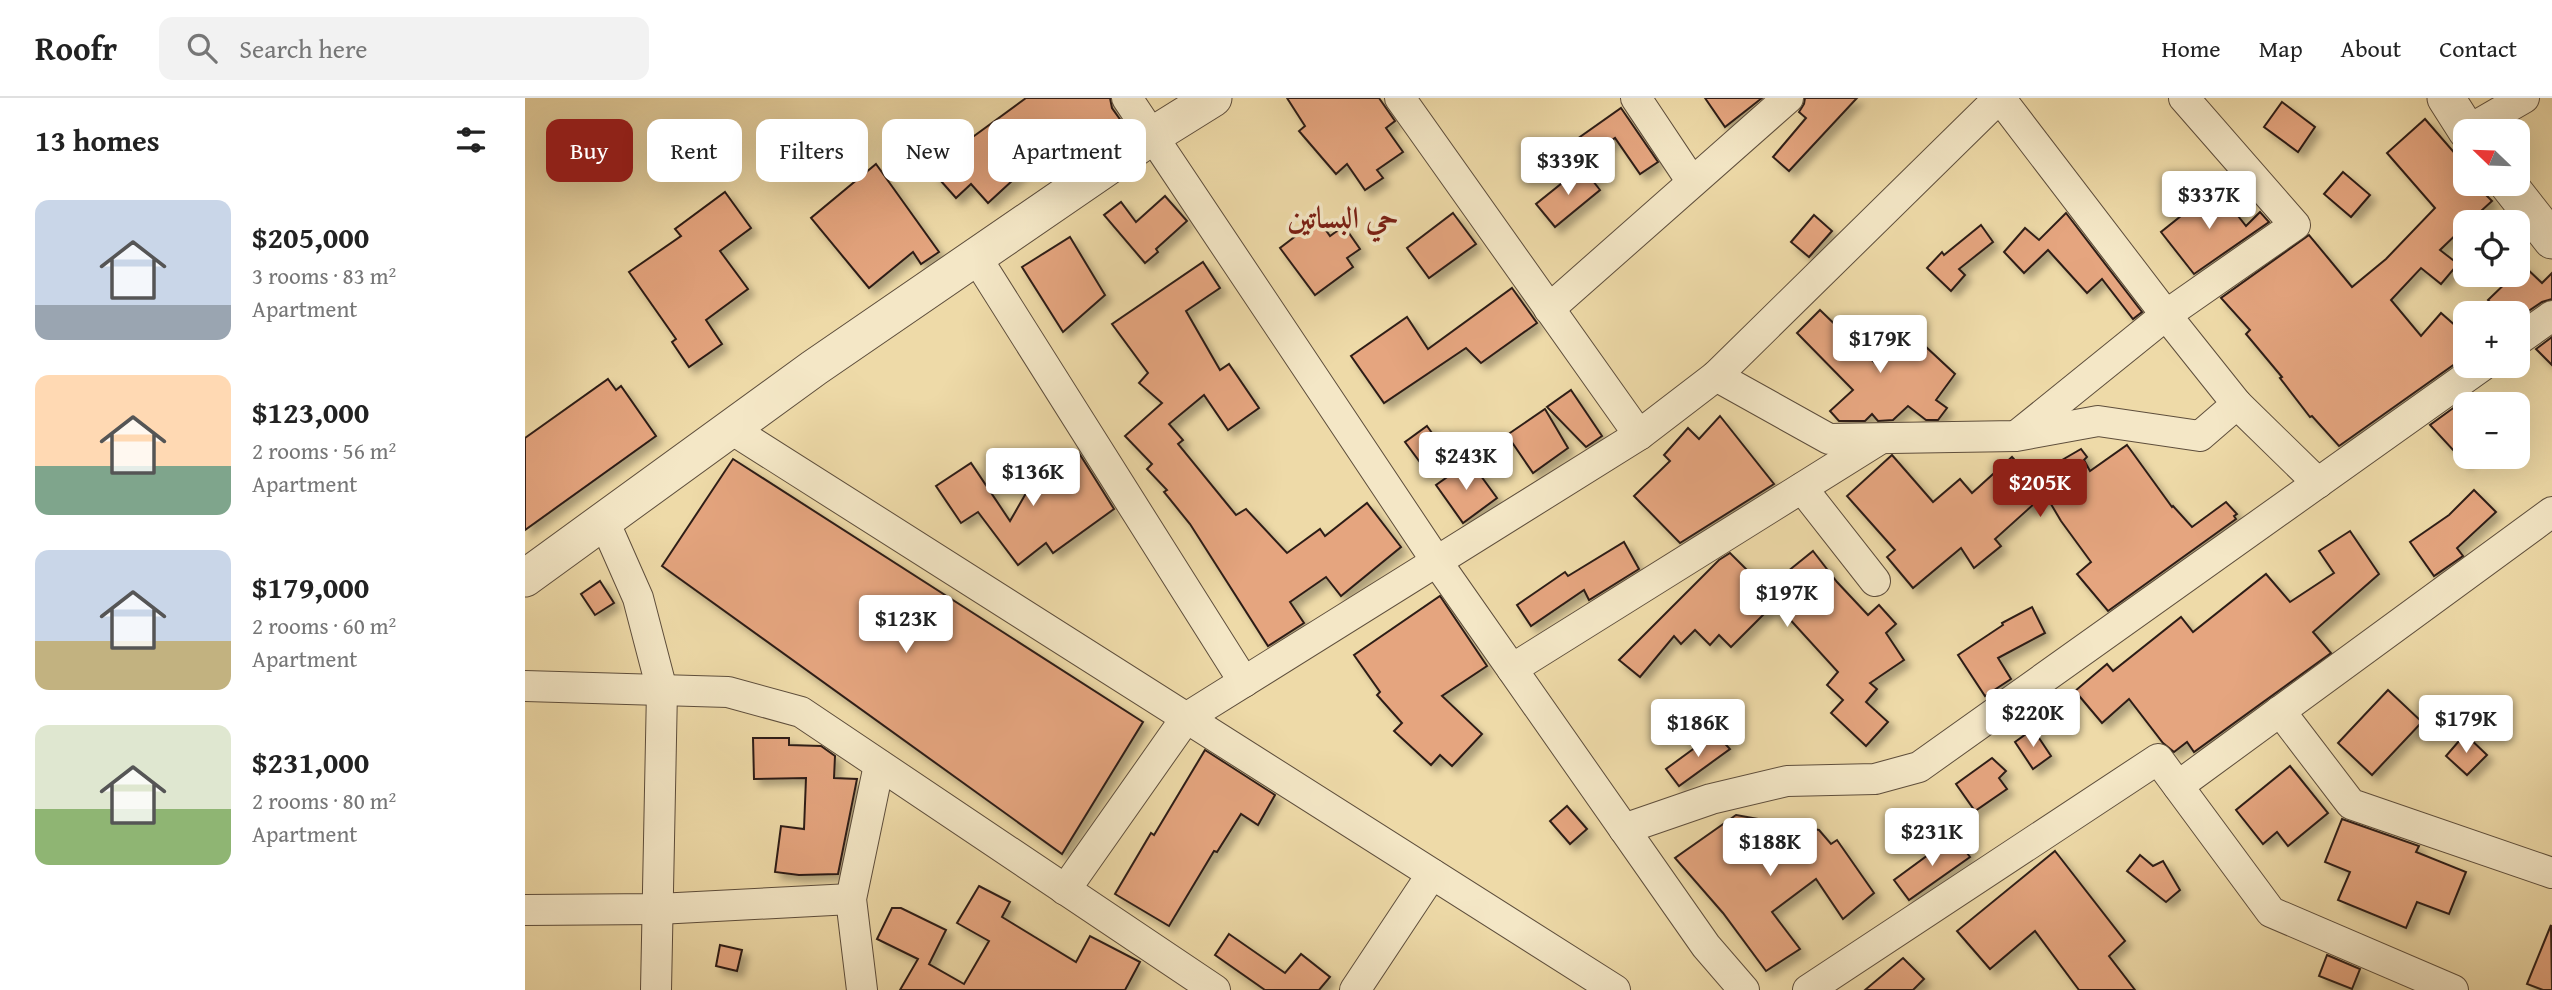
<!DOCTYPE html>
<html lang="en">
<head>
<meta charset="utf-8">
<style>
  :root { --surface:#fff; --page:#f2f2f2; --text:#222; --muted:#767676; --line:#e0e0e0; --accent:#8f2418 }
  body { margin:0; font-family:"Gentium Book Plus",Amiri,serif; background:var(--page); color:var(--text); height:100vh; display:flex; flex-direction:column; font-size:26px; white-space:nowrap }
  * { box-sizing:border-box; margin:0 }
  p { font-size:23px; color:var(--muted) }
  .icon { flex:none; width:38px; height:38px; fill:none; stroke:currentColor; stroke-width:2; stroke-linecap:round; stroke-linejoin:round }
  .map { position:relative; flex:1; overflow:hidden }
  .details { display:flex; flex-direction:column; background:var(--surface); width:525px }
  .details>* { flex:none }
  .banner { position:absolute; left:21px; top:21px; width:665px; height:63px; display:flex; gap:14px }
  .needle { width:46px; rotate:293deg }
  .controls { position:absolute; left:1928px; top:21px; display:grid; gap:14px }
  .controls a { display:grid; place-items:center; width:77px; height:77px; border-radius:14px; background:var(--surface); box-shadow:0 7px 28px #0002; font-size:35px }
  .price { position:absolute; translate:-50% -60px; padding:0 16px; border-radius:7px; background:#fff; color:#222; font-size:23px; line-height:46px; filter:drop-shadow(0 2px 4px #0008) }
  .price::after { content:''; position:absolute; left:50%; top:42px; width:21px; height:16px; margin-left:-10px; background:inherit; clip-path:polygon(0 0,100% 0,50% 100%) }
  .price.current { background:var(--accent); color:#fff }
  ul { padding:0; list-style:none }
  li { display:flex; align-items:center; gap:21px; height:175px; padding:0 35px }
  li span { display:grid; place-items:center; flex:none; width:196px; height:140px; border-radius:14px; color:#555 }
  li>.icon { margin-inline-start:auto }
  span .icon { width:84px; height:84px; fill:#fffc; stroke-width:1 }
  li b { font-size:30px }
  h2 { display:flex; justify-content:space-between; align-items:center; height:84px; padding:0 35px; font-size:30px }
  .pill { padding:0 24px; border-radius:14px; background:var(--surface); box-shadow:0 7px 28px #0002; font-size:24px; line-height:63px }
  .pill.current { background:var(--accent); color:#fff }
  header { display:flex; align-items:center; gap:42px; box-sizing:border-box; height:98px; padding:0 35px; background:var(--surface); border-bottom:2px solid var(--line) }
  header strong { font-size:33px }
  nav { display:flex; gap:38px; margin-inline-start:auto; font-size:24px }
  .search { width:490px; height:63px; background:var(--page); display:flex; align-items:center; gap:18px; box-sizing:border-box; padding:0 24px; border-radius:14px; color:var(--muted); font-size:26px }
  main { display:flex; flex:1; min-height:0 }
  .map>svg:first-child { display:block }
  .building { fill:#e5a57f; stroke:#2e1f18; stroke-width:2; filter:url(#shadow) }
  .lines { fill:none; stroke-linecap:round; stroke-linejoin:round }
  .minor-casing { stroke:#5e4e3c; stroke-width:32 }
  .tertiary-casing { stroke:#5e4e3c; stroke-width:39 }
  .minor { stroke:#f4e7c6; stroke-width:30 }
  .tertiary { stroke:#f4e7c6; stroke-width:37 }
  .labels { text-anchor:middle; dominant-baseline:central; stroke-width:7; stroke-linejoin:round; paint-order:stroke }
  .district-label { font-size:30px; font-weight:bold; fill:#7a1f14; stroke:#f4e7c6 }
</style>
</head>
<body>
<header>
<strong>Roofr</strong>
<div class="search"><svg class="icon" aria-label="search" viewBox="0 0 24 24"><circle cx="10" cy="10" r="6"/><path d="M15 15l6 6"/></svg>Search here</div>
<nav><a>Home</a><a>Map</a><a>About</a><a>Contact</a></nav>
</header>
<main>
<section class="details">
<h2>13 homes<svg class="icon" aria-label="filters" viewBox="0 0 24 24"><path d="M4 7h16M4 17h16"/><circle cx="9" cy="7" r="2"/><circle cx="15" cy="17" r="2"/></svg></h2>
<ul>
<li><span style="background:linear-gradient(#c9d6e8 75%,#9aa5b1 0)"><svg class="icon" aria-label="home" viewBox="0 0 24 24"><path d="M3 11l9-7 9 7M6 9v11h12V9"/></svg></span><div><b>$205,000</b><p>3 rooms · 83 m²</p><p>Apartment</p></div></li>
<li><span style="background:linear-gradient(#ffd9b3 65%,#7fa58c 0)"><svg class="icon" aria-label="home" viewBox="0 0 24 24"><path d="M3 11l9-7 9 7M6 9v11h12V9"/></svg></span><div><b>$123,000</b><p>2 rooms · 56 m²</p><p>Apartment</p></div></li>
<li><span style="background:linear-gradient(#c9d6e8 65%,#c2b280 0)"><svg class="icon" aria-label="home" viewBox="0 0 24 24"><path d="M3 11l9-7 9 7M6 9v11h12V9"/></svg></span><div><b>$179,000</b><p>2 rooms · 60 m²</p><p>Apartment</p></div></li>
<li><span style="background:linear-gradient(#dfe7d0 60%,#8fb573 0)"><svg class="icon" aria-label="home" viewBox="0 0 24 24"><path d="M3 11l9-7 9 7M6 9v11h12V9"/></svg></span><div><b>$231,000</b><p>2 rooms · 80 m²</p><p>Apartment</p></div></li>
</ul>
</section>
<div class="map">
<svg width="2027" height="892" viewBox="0 0 2027 892">
  <defs>
    <filter id="shadow"><feDropShadow dx="6" dy="6" stdDeviation="3.5" flood-color="#0004"/></filter>
  </defs>
  <rect width="100%" height="100%" fill="#eedaa8"/>
  <filter id="stains"><feTurbulence type="fractalNoise" baseFrequency=".00286" numOctaves="4"/><feColorMatrix values="0 0 0 0 .2 0 0 0 0 .09 0 0 0 0 .02 0 0 0 .5 -.17"/></filter>
  <radialGradient id="worn" r=".72"><stop offset=".6" stop-color="#630" stop-opacity="0"/><stop offset="1" stop-color="#630" stop-opacity=".3"/></radialGradient>
  <!-- building -->
  <g class="building">
    <polygon points="501,0 585,0 587,10 599,27 537,69 510,33 488,48 502,69 463,105 446,86 431,100 408,74 445,41"/>
    <polygon points="762,0 854,0 870,23 861,30 878,54 852,72 858,80 840,92 822,66 811,76 774,33 780,28"/>
    <polygon points="1180,0 1237,0 1200,29"/>
    <polygon points="1280,0 1332,0 1264,73 1248,59 1281,20 1274,14 1279,6"/>
    <polygon points="1757,4 1790,29 1773,54 1739,29"/>
    <polygon points="1096,10 1133,64 1115,76 1090,40 1057,63 1045,46"/>
    <polygon points="1900,21 1940,67 1936,70 1941,76 1941,86 1950,86 1967,103 1944,124 1941,124 1941,127 1915,152 1933,166 1916,186 1896,170 1866,202 1896,238 1916,215 1941,237 1941,258 1814,348 1787,318 1785,319 1755,280 1757,279 1721,236 1725,232 1696,200 1784,137 1827,189 1861,161 1910,110 1862,55"/>
    <polygon points="351,66 414,154 396,166 388,154 344,190 286,120"/>
    <polygon points="1057,69 1075,92 1030,129 1011,106"/>
    <polygon points="1818,74 1845,97 1826,119 1799,96"/>
    <polygon points="1691,90 1721,128 1735,114 1744,124 1669,176 1636,134"/>
    <polygon points="200,94 226,130 195,153 223,191 181,222 197,246 164,269 147,244 151,241 104,174 156,138 150,131"/>
    <polygon points="640,98 662,123 631,151 633,154 620,165 579,117 596,104 611,124"/>
    <polygon points="928,115 951,146 904,180 882,150"/>
    <polygon points="1541,115 1617,214 1608,221 1577,181 1562,195 1523,152 1499,175 1479,154 1500,130 1514,142"/>
    <polygon points="1289,117 1307,133 1284,159 1266,144"/>
    <polygon points="793,121 805,138 819,128 835,151 822,160 828,169 790,197 755,150"/>
    <polygon points="1456,127 1468,144 1434,171 1440,177 1426,193 1402,170 1417,154 1419,157"/>
    <polygon points="545,139 580,197 538,234 497,169"/>
    <polygon points="678,164 695,190 661,213 695,272 704,266 734,310 703,332 679,297 644,326 658,342 653,346 711,417 721,411 762,455 795,431 800,438 842,405 876,449 816,498 801,479 765,504 779,525 743,548 665,426 639,394 642,392 622,371 627,366 600,338 637,305 614,285 623,275 587,226"/>
    <polygon points="1998,167 2017,185 2027,175 2027,201 2017,204 1993,220 1993,215 1976,215 1963,202 1989,177 1993,177 1993,172"/>
    <polygon points="987,190 1012,225 956,265 941,250 859,305 826,258 882,219 903,251"/>
    <polygon points="1295,212 1354,269 1386,235 1430,276 1411,302 1422,310 1413,322 1401,322 1383,308 1368,322 1353,323 1347,316 1340,323 1314,323 1305,313 1328,292 1272,235"/>
    <polygon points="2027,239 2027,267 2011,251"/>
    <polygon points="83,281 91,292 96,288 131,338 0,432 0,340"/>
    <polygon points="1046,292 1077,338 1061,349 1022,309"/>
    <polygon points="1931,308 1941,320 1941,366 1905,327"/>
    <polygon points="1020,311 1043,350 1008,375 982,337"/>
    <polygon points="1195,318 1249,386 1155,445 1109,398 1145,363 1139,357 1163,330 1174,341"/>
    <polygon points="902,328 919,352 900,371 880,344"/>
    <polygon points="1602,347 1647,409 1648,408 1667,429 1701,404 1712,416 1709,418 1711,421 1583,513 1552,476 1566,464 1536,423 1520,396 1470,441 1476,448 1449,470 1436,450 1388,490 1362,459 1370,452 1322,398 1367,357 1408,404 1435,381 1447,395 1487,359 1506,380 1556,351 1562,359 1559,362 1565,373"/>
    <polygon points="554,355 589,411 528,455 521,445 493,467 453,414 436,425 411,388 446,365 485,423 504,390"/>
    <polygon points="208,361 618,624 537,756 137,468"/>
    <polygon points="945,363 972,400 938,425 911,387"/>
    <polygon points="1949,392 1971,414 1932,450 1938,458 1909,478 1885,444 1924,417"/>
    <polygon points="1825,433 1854,476 1788,534 1806,555 1669,654 1662,644 1649,654 1638,645 1604,601 1577,625 1550,593 1582,566 1588,573 1656,519 1668,534 1741,476 1765,504 1809,475 1794,453"/>
    <polygon points="1099,444 1114,471 1064,502 1059,492 1006,528 992,507 1040,474 1043,478"/>
    <polygon points="1288,453 1312,484 1343,517 1354,507 1371,526 1361,535 1379,562 1345,585 1352,591 1341,604 1363,624 1341,648 1306,615 1318,602 1302,587 1313,574 1250,505 1206,549 1194,537 1185,547 1170,532 1156,546 1149,538 1115,579 1094,562 1194,462 1205,455 1241,491"/>
    <polygon points="75,483 89,505 70,517 56,496"/>
    <polygon points="915,498 962,568 917,598 957,636 927,668 915,657 906,667 869,633 877,625 852,597 855,594 829,557"/>
    <polygon points="1507,509 1520,535 1473,560 1486,581 1460,598 1433,557 1478,527 1477,525"/>
    <polygon points="1863,592 1897,624 1847,677 1813,645"/>
    <polygon points="1508,631 1526,658 1508,671 1490,644"/>
    <polygon points="1190,635 1205,651 1154,688 1141,671"/>
    <polygon points="1940,636 1962,657 1942,677 1921,658"/>
    <polygon points="228,640 264,640 264,647 296,648 310,658 309,680 332,681 313,776 274,777 250,774 256,728 279,731 281,680 229,681"/>
    <polygon points="680,652 750,697 733,727 716,716 692,754 689,753 644,828 590,796 626,735 629,737"/>
    <polygon points="1467,660 1481,673 1474,680 1482,691 1450,713 1431,686"/>
    <polygon points="1765,668 1803,715 1763,748 1752,734 1738,746 1711,712"/>
    <polygon points="1042,708 1062,731 1045,746 1025,723"/>
    <polygon points="1211,717 1294,732 1306,746 1312,742 1349,795 1318,821 1291,781 1247,814 1275,851 1241,873 1198,815 1150,760"/>
    <polygon points="1817,721 1894,748 1891,754 1941,774 1924,816 1892,804 1881,830 1813,802 1825,774 1800,764"/>
    <polygon points="1429,738 1445,759 1384,802 1369,782"/>
    <polygon points="1530,753 1600,843 1584,858 1610,892 1554,892 1510,833 1465,871 1432,833"/>
    <polygon points="1615,757 1628,768 1638,763 1655,792 1641,804 1602,773"/>
    <polygon points="454,788 485,804 477,819 551,864 565,838 615,864 600,892 375,892 393,861 352,841 367,810 376,810 421,832 404,866 439,886 464,843 432,825"/>
    <polygon points="2026,827 2027,892 2018,892 2002,886"/>
    <polygon points="704,836 760,875 776,856 805,879 794,892 740,892 690,857"/>
    <polygon points="195,847 217,852 212,873 191,868"/>
    <polygon points="1802,857 1835,871 1827,891 1794,878"/>
    <polygon points="1378,860 1399,881 1388,892 1340,892"/>
  </g>
  <g class="lines">
    <!-- minor casing -->
    <g class="minor-casing">
      <g id="minor">
        <polyline points="602,0 912,464 1181,848 1219,892"/>
        <polyline points="875,0 1114,337"/>
        <polyline points="1111,0 1167,84"/>
        <polyline points="1942,33 1999,0"/>
        <polyline points="451,159 719,584"/>
        <polyline points="1024,211 1263,0"/>
        <polyline points="1993,242 2027,218"/>
        <polyline points="1191,278 1304,341 1491,338 1573,323 1675,338 1712,306 1641,217 1475,0"/>
        <polyline points="1712,306 1793,385"/>
        <polyline points="208,332 1090,892"/>
        <polyline points="1495,335 1641,217 1770,127 1659,0"/>
        <polyline points="1277,390 1350,483"/>
        <polyline points="79,423 113,500 137,592 131,892"/>
        <polyline points="987,571 1355,341"/>
        <polyline points="0,588 203,594 276,614 690,892"/>
        <polyline points="1755,613 1826,706 2027,775"/>
        <polyline points="1653,688 2027,414"/>
        <polyline points="1099,731 1186,701 1262,683 1350,681 1394,669 1957,268"/>
        <polyline points="540,792 661,620 1114,337 1191,278 1474,0"/>
        <polyline points="0,812 133,811 326,801"/>
        <polyline points="337,892 326,801 354,667"/>
        <polyline points="830,892 907,776"/>
        <polyline points="1283,892 1633,661 1746,814 1928,892"/>
      </g>
    </g>
    <!-- tertiary casing -->
    <g class="tertiary-casing">
      <g id="tertiary">
        <polyline points="1921,0 1942,33"/>
        <polyline points="1983,86 2027,142"/>
        <polyline points="0,480 289,270 627,38 688,0"/>
      </g>
    </g>
    <!-- minor -->
    <use href="#minor" class="minor"/>
    <!-- tertiary -->
    <use href="#tertiary" class="tertiary"/>
  </g>
  <g class="labels">
    <!-- district labels -->
    <g class="district-label">
      <text x="818" y="119">حي البساتين</text>
    </g>
  </g>
  <rect width="100%" height="100%" filter="url(#stains)"/>
  <rect width="100%" height="100%" fill="url(#worn)"/>
</svg>
<div class="controls">
<a><svg class="needle" viewBox="-14 -14 28 28"><path d="M0-13l5 13h-10z" fill="#e53935"/><path d="M0 13l5-13h-10z" fill="#767676"/></svg></a>
<a><svg class="icon" aria-label="locate" viewBox="0 0 24 24"><circle cx="12" cy="12" r="6"/><path d="M12 2v4M12 18v4M2 12h4M18 12h4"/></svg></a>
<a>+</a>
<a>−</a>
</div>
<b class="price" style="left:1043px;top:99px">$339K</b>
<b class="price" style="left:1684px;top:133px">$337K</b>
<b class="price" style="left:1355px;top:277px">$179K</b>
<b class="price" style="left:941px;top:394px">$243K</b>
<b class="price" style="left:508px;top:410px">$136K</b>
<b class="price current" style="left:1515px;top:421px">$205K</b>
<b class="price" style="left:1262px;top:531px">$197K</b>
<b class="price" style="left:381px;top:557px">$123K</b>
<b class="price" style="left:1508px;top:651px">$220K</b>
<b class="price" style="left:1941px;top:657px">$179K</b>
<b class="price" style="left:1173px;top:661px">$186K</b>
<b class="price" style="left:1407px;top:770px">$231K</b>
<b class="price" style="left:1245px;top:780px">$188K</b>
<div class="banner">
<a class="pill current">Buy</a>
<a class="pill">Rent</a>
<a class="pill">Filters</a>
<a class="pill">New</a>
<a class="pill">Apartment</a>
</div>
</div>
</main>
</body>
</html>
